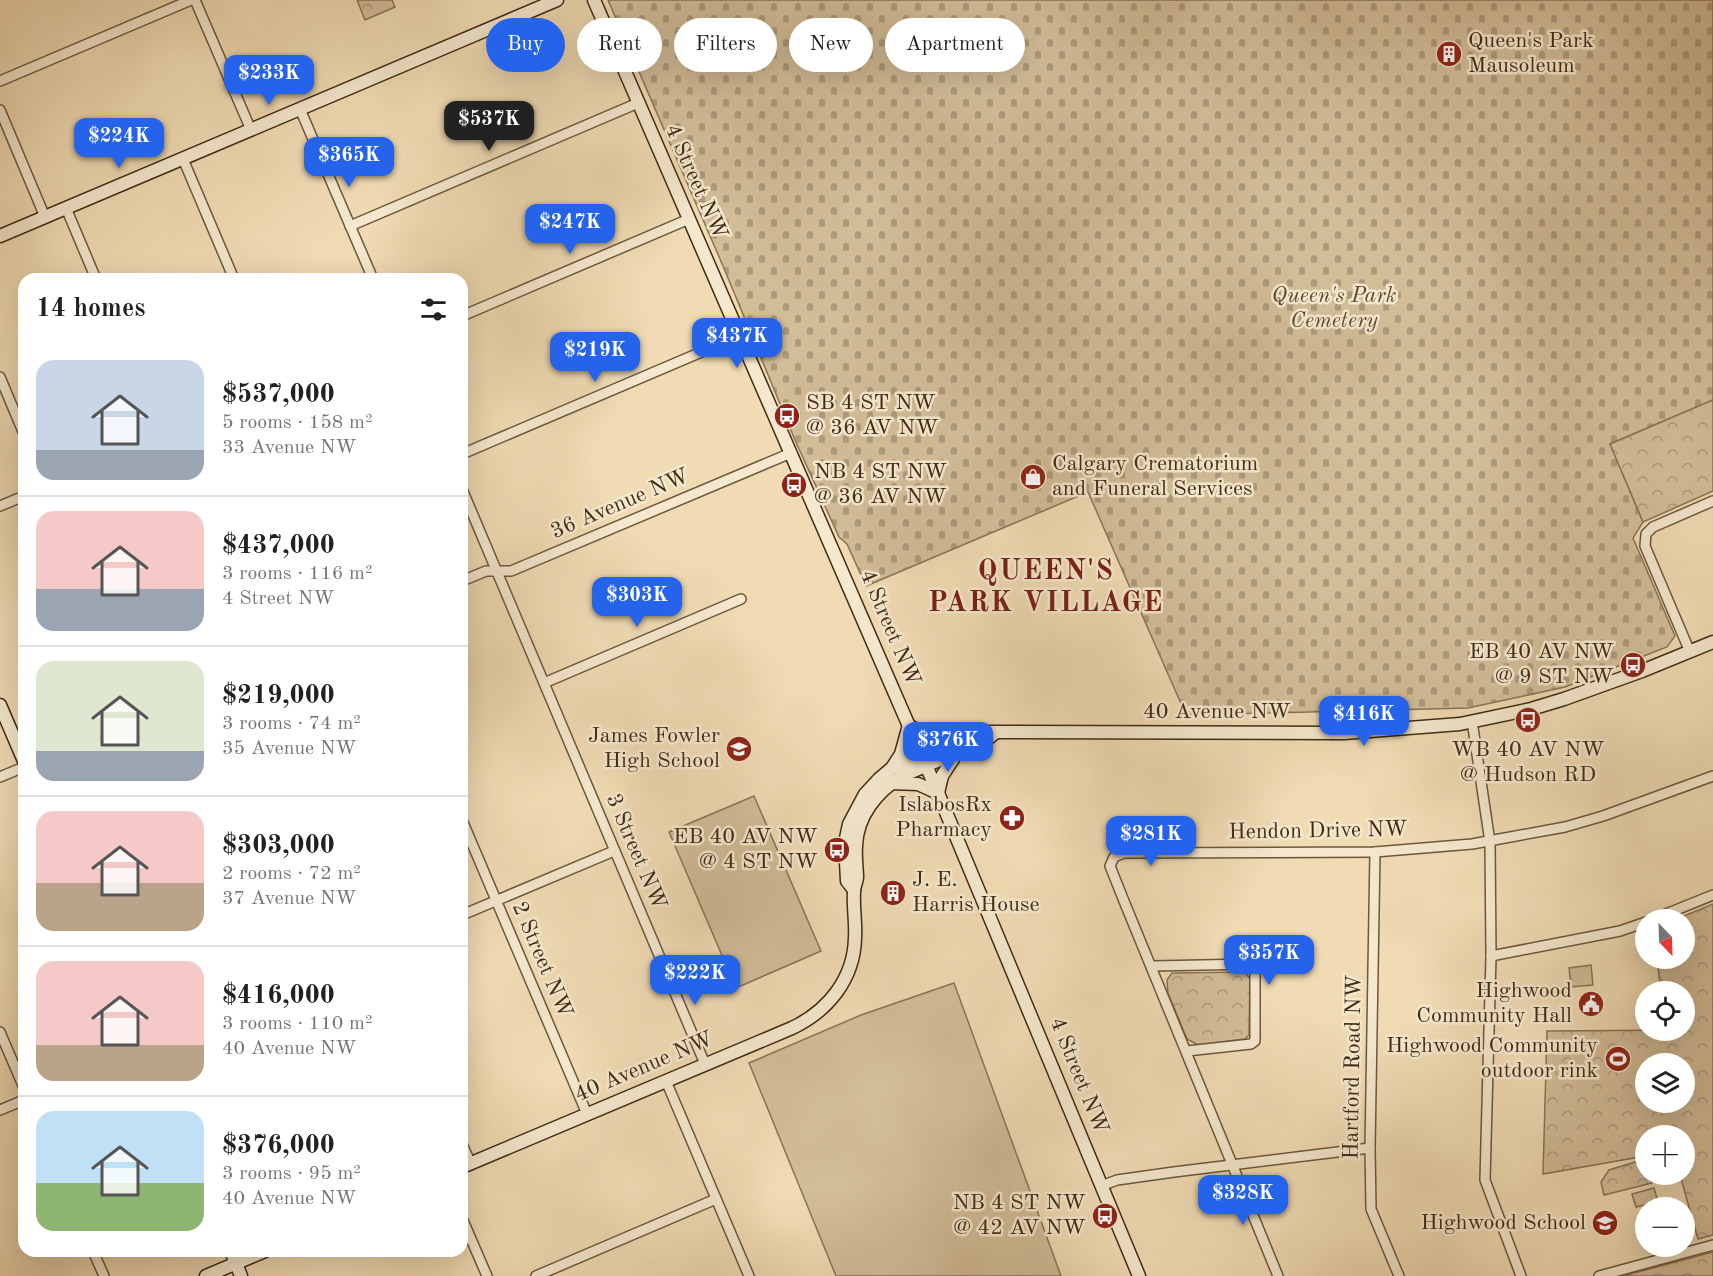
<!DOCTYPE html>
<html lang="en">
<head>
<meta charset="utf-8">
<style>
  :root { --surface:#fff; --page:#f6f6f6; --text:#202124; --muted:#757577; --line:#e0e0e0; --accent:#2563eb }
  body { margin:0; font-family:"Old Standard TT",serif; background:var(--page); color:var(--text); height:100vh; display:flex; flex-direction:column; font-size:22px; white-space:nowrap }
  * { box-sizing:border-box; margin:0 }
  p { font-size:20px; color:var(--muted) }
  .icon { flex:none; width:33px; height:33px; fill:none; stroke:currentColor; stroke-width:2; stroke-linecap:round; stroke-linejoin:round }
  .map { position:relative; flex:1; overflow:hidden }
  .side { position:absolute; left:18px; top:273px; width:450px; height:984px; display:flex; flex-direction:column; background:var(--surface); border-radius:18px; box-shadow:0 6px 24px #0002 }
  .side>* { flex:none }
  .banner { position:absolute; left:486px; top:18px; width:570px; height:54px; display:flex; gap:12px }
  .needle { width:39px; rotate:157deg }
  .tools { position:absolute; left:1635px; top:909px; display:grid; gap:12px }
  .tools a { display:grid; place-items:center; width:60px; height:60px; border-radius:50%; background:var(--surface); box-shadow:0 6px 24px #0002; font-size:30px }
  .price { position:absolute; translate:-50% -51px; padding:0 14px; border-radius:12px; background:var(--accent); color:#fff; font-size:20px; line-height:39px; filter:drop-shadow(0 2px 3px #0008) }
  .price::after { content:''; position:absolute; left:50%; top:36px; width:18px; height:14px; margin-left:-9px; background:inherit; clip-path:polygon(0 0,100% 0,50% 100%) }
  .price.selected { background:#222; color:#fff }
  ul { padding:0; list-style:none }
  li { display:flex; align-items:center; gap:18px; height:150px; padding:0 18px }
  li+li { border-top:2px solid var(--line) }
  li span { display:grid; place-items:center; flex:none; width:168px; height:120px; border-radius:18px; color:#555 }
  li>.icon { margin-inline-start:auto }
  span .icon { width:72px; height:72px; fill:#fffc; stroke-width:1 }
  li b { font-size:26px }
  h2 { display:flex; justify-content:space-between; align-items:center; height:72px; padding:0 18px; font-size:26px }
  .tag { padding:0 21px; border-radius:27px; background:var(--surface); box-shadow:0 6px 24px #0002; font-size:21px; line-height:54px }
  .tag.selected { background:var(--accent); color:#fff }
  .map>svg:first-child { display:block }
  .grass { fill:#d2bd99; stroke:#897456; stroke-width:1.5 }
  .cemetery { fill:url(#cemetery-stones); stroke:#897456; stroke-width:1.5 }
  .park { fill:url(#park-crowns); stroke:#897456; stroke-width:1.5; fill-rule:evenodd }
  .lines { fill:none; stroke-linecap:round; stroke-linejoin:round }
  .street-casing { stroke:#6c573b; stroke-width:12 }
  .secondary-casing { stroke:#402b13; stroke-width:15 }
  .street { stroke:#f5e8ce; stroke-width:9 }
  .secondary { stroke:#f5e8ce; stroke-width:12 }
  .labels { text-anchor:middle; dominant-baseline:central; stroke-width:5; stroke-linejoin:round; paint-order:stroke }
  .poi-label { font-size:22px; fill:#402b13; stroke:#f5e8ce; text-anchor:end }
  .street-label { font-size:22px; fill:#402b13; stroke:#f5e8ce }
  .park-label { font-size:22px; font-style:italic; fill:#5d482e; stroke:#f5e8ce }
  .district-label { font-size:28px; font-weight:bold; letter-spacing:1.5px; fill:#7a1f14; stroke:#f5e8ce }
</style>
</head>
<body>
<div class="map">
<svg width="1713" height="1276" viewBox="0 0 1713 1276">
  <defs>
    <pattern id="cemetery-stones" width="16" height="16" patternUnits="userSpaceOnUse" patternTransform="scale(1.5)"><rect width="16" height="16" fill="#d2bd99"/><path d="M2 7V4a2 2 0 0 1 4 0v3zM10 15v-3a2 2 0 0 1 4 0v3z" fill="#ac9a7c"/></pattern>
    <pattern id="park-crowns" width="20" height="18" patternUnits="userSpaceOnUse" patternTransform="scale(1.5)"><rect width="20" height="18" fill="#d2bd99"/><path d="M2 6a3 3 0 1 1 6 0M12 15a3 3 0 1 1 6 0" fill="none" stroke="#ac9a7c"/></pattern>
  </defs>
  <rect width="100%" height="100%" fill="#f0dbb4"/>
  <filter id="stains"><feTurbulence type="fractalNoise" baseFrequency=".00333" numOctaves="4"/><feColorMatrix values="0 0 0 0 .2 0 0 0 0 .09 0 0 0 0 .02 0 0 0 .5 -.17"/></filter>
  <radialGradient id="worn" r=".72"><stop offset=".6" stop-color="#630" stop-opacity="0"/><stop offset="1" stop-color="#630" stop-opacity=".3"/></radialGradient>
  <!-- grass -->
  <g class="grass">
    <polygon points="754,796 821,951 736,988 669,832"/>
    <polygon points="954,983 1061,1276 836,1276 749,1063 861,1015"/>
    <polygon points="1654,1188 1658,1202 1636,1207 1632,1194"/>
  </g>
  <!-- cemetery -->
  <polygon class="cemetery" points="608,0 1713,0 1713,400 1610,444 1643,522 1633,538 1675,636 1667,647 1565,687 1468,708 1186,715 1088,492 866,586 847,544 839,537 795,440 723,266"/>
  <!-- park -->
  <g class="park">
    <polygon points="357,0 392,0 395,7 365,20"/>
    <polygon points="1713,400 1713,491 1643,522 1610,444"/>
    <path d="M1713 904V1235L1698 1239 1680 1175 1684 1174V1136H1646L1645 1156 1543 1174 1547 1031 1684 1030V992L1661 991 1657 959 1684 958V920L1677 919ZM1646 1064H1684V1102H1646Z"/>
    <polygon points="1591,965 1593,985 1571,987 1569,968"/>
    <polygon points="1245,972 1250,979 1249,1035 1245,1039 1198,1045 1187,1039 1168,993 1167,980 1172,973"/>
    <polygon points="1645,1159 1646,1174 1649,1175 1652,1183 1604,1195 1601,1182 1609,1170"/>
    <polygon points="1713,1252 1713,1276 1623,1276"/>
  </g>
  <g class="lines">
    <!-- street casing -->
    <g class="street-casing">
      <g id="street">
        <polyline points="195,0 251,130"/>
        <polyline points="0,81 191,0"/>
        <polyline points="300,109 373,279"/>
        <polyline points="0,110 45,217"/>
        <polyline points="183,159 234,279"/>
        <polyline points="66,208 96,279"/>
        <polyline points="350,226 638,103"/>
        <polyline points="462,316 689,219"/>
        <polyline points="0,377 24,434"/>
        <polyline points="462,454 739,336"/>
        <polyline points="462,489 705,1064"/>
        <polyline points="0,506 24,496"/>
        <polyline points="462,581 486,571 511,571 791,453"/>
        <polyline points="1690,652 1645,546 1646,534 1653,527 1713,501"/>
        <polyline points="544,683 741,599"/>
        <polyline points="1472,721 1490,842 1491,956 1485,1180 1521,1276"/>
        <polyline points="0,777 24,767"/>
        <polyline points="462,820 587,1114"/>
        <polyline points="1375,852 1370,1148 1371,1209 1399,1276"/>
        <polyline points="462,915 614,851"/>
        <polyline points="1651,920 1713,895"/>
        <polyline points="1491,956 1620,931 1646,922"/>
        <polyline points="1152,966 1251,964 1255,969 1255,1041 1251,1044 1187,1051"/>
        <polyline points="0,1032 24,1088"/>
        <polyline points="666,1081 749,1276"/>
        <polyline points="0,1110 24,1100"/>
        <polyline points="462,1144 471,1164"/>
        <polyline points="1101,1186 1117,1180 1174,1172 1370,1148"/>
        <polyline points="462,1218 487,1276"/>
        <polyline points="93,1251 104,1276"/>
        <polyline points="536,1276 716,1199"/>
        <polyline points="1278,1276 1126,906 1110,866 1114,857 1124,853 1375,852 1472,844 1565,827 1603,816 1713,776"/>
        <polyline points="1599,1276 1713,1245"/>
      </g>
    </g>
    <!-- secondary casing -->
    <g class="secondary-casing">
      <g id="secondary">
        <polyline points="594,0 938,793 1139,1276"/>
        <polyline points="0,236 557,0"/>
        <polyline points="0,705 24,761"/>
        <polyline points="909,726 931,737 958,738"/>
        <polyline points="892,768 901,754 909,725"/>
        <polyline points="891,783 918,784 938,793"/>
        <polyline points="938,793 942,776 957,753"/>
        <polyline points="854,890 847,881 845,843 849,824 865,794 879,779 892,768 981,732 1344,733 1460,724 1531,709 1564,699 1642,671 1713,642"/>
        <path d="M462 1167 792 1028C828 1011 854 979 855 938 856 923 853 907 854 892 854 887 856 883 857 878 857 868 855 857 856 846 857 816 877 791 902 776L986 740 995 733"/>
        <polyline points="231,1251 241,1276"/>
        <polyline points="206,1276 265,1251"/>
      </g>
    </g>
    <!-- street -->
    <use href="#street" class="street"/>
    <!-- secondary -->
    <use href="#secondary" class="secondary"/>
  </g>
  <!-- icons -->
  <defs>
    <g id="building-disc" transform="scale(1.35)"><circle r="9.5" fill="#8f2418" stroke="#f5e8ce"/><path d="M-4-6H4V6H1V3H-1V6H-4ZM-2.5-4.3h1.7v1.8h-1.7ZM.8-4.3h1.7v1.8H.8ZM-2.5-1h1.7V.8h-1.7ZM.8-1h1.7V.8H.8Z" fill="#fff"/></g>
    <g id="bus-disc" transform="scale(1.35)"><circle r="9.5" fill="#8f2418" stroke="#f5e8ce"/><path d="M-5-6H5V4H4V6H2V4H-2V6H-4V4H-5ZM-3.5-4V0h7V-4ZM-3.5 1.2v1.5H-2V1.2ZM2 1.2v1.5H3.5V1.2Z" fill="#fff"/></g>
    <g id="shop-disc" transform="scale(1.35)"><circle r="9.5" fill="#8f2418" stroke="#f5e8ce"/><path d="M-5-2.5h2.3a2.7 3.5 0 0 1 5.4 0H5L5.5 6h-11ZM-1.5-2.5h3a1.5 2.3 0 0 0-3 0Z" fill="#fff"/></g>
    <g id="school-disc" transform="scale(1.35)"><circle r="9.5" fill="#8f2418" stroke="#f5e8ce"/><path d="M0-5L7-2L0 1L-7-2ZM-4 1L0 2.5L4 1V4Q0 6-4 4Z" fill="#fff"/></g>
    <g id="pharmacy-disc" transform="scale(1.35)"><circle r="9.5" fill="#8f2418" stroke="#f5e8ce"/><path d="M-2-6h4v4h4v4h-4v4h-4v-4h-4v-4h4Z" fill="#fff"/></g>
    <g id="civic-disc" transform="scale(1.35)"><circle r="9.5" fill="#8f2418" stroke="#f5e8ce"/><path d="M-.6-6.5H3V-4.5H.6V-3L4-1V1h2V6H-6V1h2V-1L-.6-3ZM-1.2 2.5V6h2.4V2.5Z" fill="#fff"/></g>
    <g id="stadium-disc" transform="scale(1.35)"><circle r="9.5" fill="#8f2418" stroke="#f5e8ce"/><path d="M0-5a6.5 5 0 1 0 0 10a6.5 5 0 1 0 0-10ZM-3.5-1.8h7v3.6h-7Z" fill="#fff"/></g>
  </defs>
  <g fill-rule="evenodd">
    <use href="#building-disc" x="1449" y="54"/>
    <use href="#bus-disc" x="787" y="416"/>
    <use href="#shop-disc" x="1033" y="477"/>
    <use href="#bus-disc" x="794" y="485"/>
    <use href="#bus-disc" x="1633" y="665"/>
    <use href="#bus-disc" x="1528" y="720"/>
    <use href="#school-disc" x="739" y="749"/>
    <use href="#pharmacy-disc" x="1012" y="818"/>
    <use href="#bus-disc" x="837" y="850"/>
    <use href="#building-disc" x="893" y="893"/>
    <use href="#civic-disc" x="1591" y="1004"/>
    <use href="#stadium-disc" x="1618" y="1059"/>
    <use href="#bus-disc" x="1105" y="1216"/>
    <use href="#school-disc" x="1605" y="1223"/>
  </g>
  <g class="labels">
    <!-- poi labels -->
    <g class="poi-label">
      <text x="1468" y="41" text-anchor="start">Queen's Park<tspan x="1468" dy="25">Mausoleum</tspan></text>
      <text x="806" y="403" text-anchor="start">SB 4 ST NW<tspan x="806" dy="25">@ 36 AV NW</tspan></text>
      <text x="1052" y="464" text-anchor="start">Calgary Crematorium<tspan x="1052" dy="25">and Funeral Services</tspan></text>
      <text x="814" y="472" text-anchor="start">NB 4 ST NW<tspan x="814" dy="25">@ 36 AV NW</tspan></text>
      <text x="1614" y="652">EB 40 AV NW<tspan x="1614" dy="25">@ 9 ST NW</tspan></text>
      <text x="720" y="736">James Fowler<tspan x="720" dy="25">High School</tspan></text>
      <text x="1528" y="750" text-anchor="middle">WB 40 AV NW<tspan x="1528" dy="25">@ Hudson RD</tspan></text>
      <text x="992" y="805">IslabosRx<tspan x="992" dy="25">Pharmacy</tspan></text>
      <text x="818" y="837">EB 40 AV NW<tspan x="818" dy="25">@ 4 ST NW</tspan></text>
      <text x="912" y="880" text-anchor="start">J. E.<tspan x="912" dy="25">Harris House</tspan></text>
      <text x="1572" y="991">Highwood<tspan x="1572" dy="25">Community Hall</tspan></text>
      <text x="1598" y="1046">Highwood Community<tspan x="1598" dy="25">outdoor rink</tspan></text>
      <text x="1086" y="1203">NB 4 ST NW<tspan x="1086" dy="25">@ 42 AV NW</tspan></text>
      <text x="1586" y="1223">Highwood School</text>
    </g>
    <!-- street labels -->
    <g class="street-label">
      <text transform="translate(696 182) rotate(66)">4 Street NW</text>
      <text transform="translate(620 504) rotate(-23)">36 Avenue NW</text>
      <text transform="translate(890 628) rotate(67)">4 Street NW</text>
      <text x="1217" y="712">40 Avenue NW</text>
      <text transform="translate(1318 831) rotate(-1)">Hendon Drive NW</text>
      <text transform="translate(636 852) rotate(67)">3 Street NW</text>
      <text transform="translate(542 960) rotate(67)">2 Street NW</text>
      <text transform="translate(644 1067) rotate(-23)">40 Avenue NW</text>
      <text transform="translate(1353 1067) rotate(-89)">Hartford Road NW</text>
      <text transform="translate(1079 1076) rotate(68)">4 Street NW</text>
    </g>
    <!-- park labels -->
    <g class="park-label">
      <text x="1334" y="296">Queen's Park<tspan x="1334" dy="25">Cemetery</tspan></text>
    </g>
    <!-- district labels -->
    <g class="district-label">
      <text x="1046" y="572">QUEEN'S<tspan x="1046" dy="32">PARK VILLAGE</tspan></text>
    </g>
  </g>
  <rect width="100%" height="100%" filter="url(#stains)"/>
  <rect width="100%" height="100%" fill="url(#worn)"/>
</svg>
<div class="tools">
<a><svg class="needle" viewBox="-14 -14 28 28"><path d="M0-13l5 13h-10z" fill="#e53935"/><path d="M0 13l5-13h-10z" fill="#757577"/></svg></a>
<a><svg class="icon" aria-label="locate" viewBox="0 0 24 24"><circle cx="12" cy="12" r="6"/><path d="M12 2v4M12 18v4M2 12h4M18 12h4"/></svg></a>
<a><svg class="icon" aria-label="layers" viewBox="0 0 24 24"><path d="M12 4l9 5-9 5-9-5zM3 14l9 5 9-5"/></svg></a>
<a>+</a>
<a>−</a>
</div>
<b class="price" style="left:269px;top:106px">$233K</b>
<b class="price selected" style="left:489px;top:152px">$537K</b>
<b class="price" style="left:119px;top:169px">$224K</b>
<b class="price" style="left:349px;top:188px">$365K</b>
<b class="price" style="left:570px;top:255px">$247K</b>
<b class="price" style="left:737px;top:369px">$437K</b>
<b class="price" style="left:595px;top:383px">$219K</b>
<b class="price" style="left:637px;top:628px">$303K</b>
<b class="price" style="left:1364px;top:747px">$416K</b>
<b class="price" style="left:948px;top:773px">$376K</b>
<b class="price" style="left:1151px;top:867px">$281K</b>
<b class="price" style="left:1269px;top:986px">$357K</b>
<b class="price" style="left:695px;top:1006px">$222K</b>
<b class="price" style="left:1243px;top:1226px">$328K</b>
<div class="banner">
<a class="tag selected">Buy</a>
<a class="tag">Rent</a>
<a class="tag">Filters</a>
<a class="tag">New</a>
<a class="tag">Apartment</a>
</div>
<section class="side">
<h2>14 homes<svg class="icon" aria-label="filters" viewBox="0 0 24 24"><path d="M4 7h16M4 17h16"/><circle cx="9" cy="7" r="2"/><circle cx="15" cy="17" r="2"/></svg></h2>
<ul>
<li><span style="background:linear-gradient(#c9d6e8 75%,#9aa5b1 0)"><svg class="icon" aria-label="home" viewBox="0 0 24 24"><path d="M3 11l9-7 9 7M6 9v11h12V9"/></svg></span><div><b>$537,000</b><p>5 rooms · 158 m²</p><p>33 Avenue NW</p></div></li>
<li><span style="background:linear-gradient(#f6c9c9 65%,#9aa5b1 0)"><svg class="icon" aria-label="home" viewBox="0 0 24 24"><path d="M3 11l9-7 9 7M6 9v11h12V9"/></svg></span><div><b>$437,000</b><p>3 rooms · 116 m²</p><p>4 Street NW</p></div></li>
<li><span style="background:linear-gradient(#dfe7d0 75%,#9aa5b1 0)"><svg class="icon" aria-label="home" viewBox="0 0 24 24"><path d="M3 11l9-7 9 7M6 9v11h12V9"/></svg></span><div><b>$219,000</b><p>3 rooms · 74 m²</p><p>35 Avenue NW</p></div></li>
<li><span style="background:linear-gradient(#f6c9c9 60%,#b9a48a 0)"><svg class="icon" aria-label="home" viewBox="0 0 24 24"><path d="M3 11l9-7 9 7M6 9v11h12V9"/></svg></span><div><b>$303,000</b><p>2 rooms · 72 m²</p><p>37 Avenue NW</p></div></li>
<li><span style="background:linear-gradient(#f6c9c9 70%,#b9a48a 0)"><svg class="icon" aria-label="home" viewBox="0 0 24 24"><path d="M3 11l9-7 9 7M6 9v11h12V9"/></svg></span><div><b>$416,000</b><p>3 rooms · 110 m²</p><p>40 Avenue NW</p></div></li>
<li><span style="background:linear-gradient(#bfe0f5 60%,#8fb573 0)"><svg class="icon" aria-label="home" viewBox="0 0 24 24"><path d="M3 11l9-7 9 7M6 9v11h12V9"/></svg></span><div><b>$376,000</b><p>3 rooms · 95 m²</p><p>40 Avenue NW</p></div></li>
</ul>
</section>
</div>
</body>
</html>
